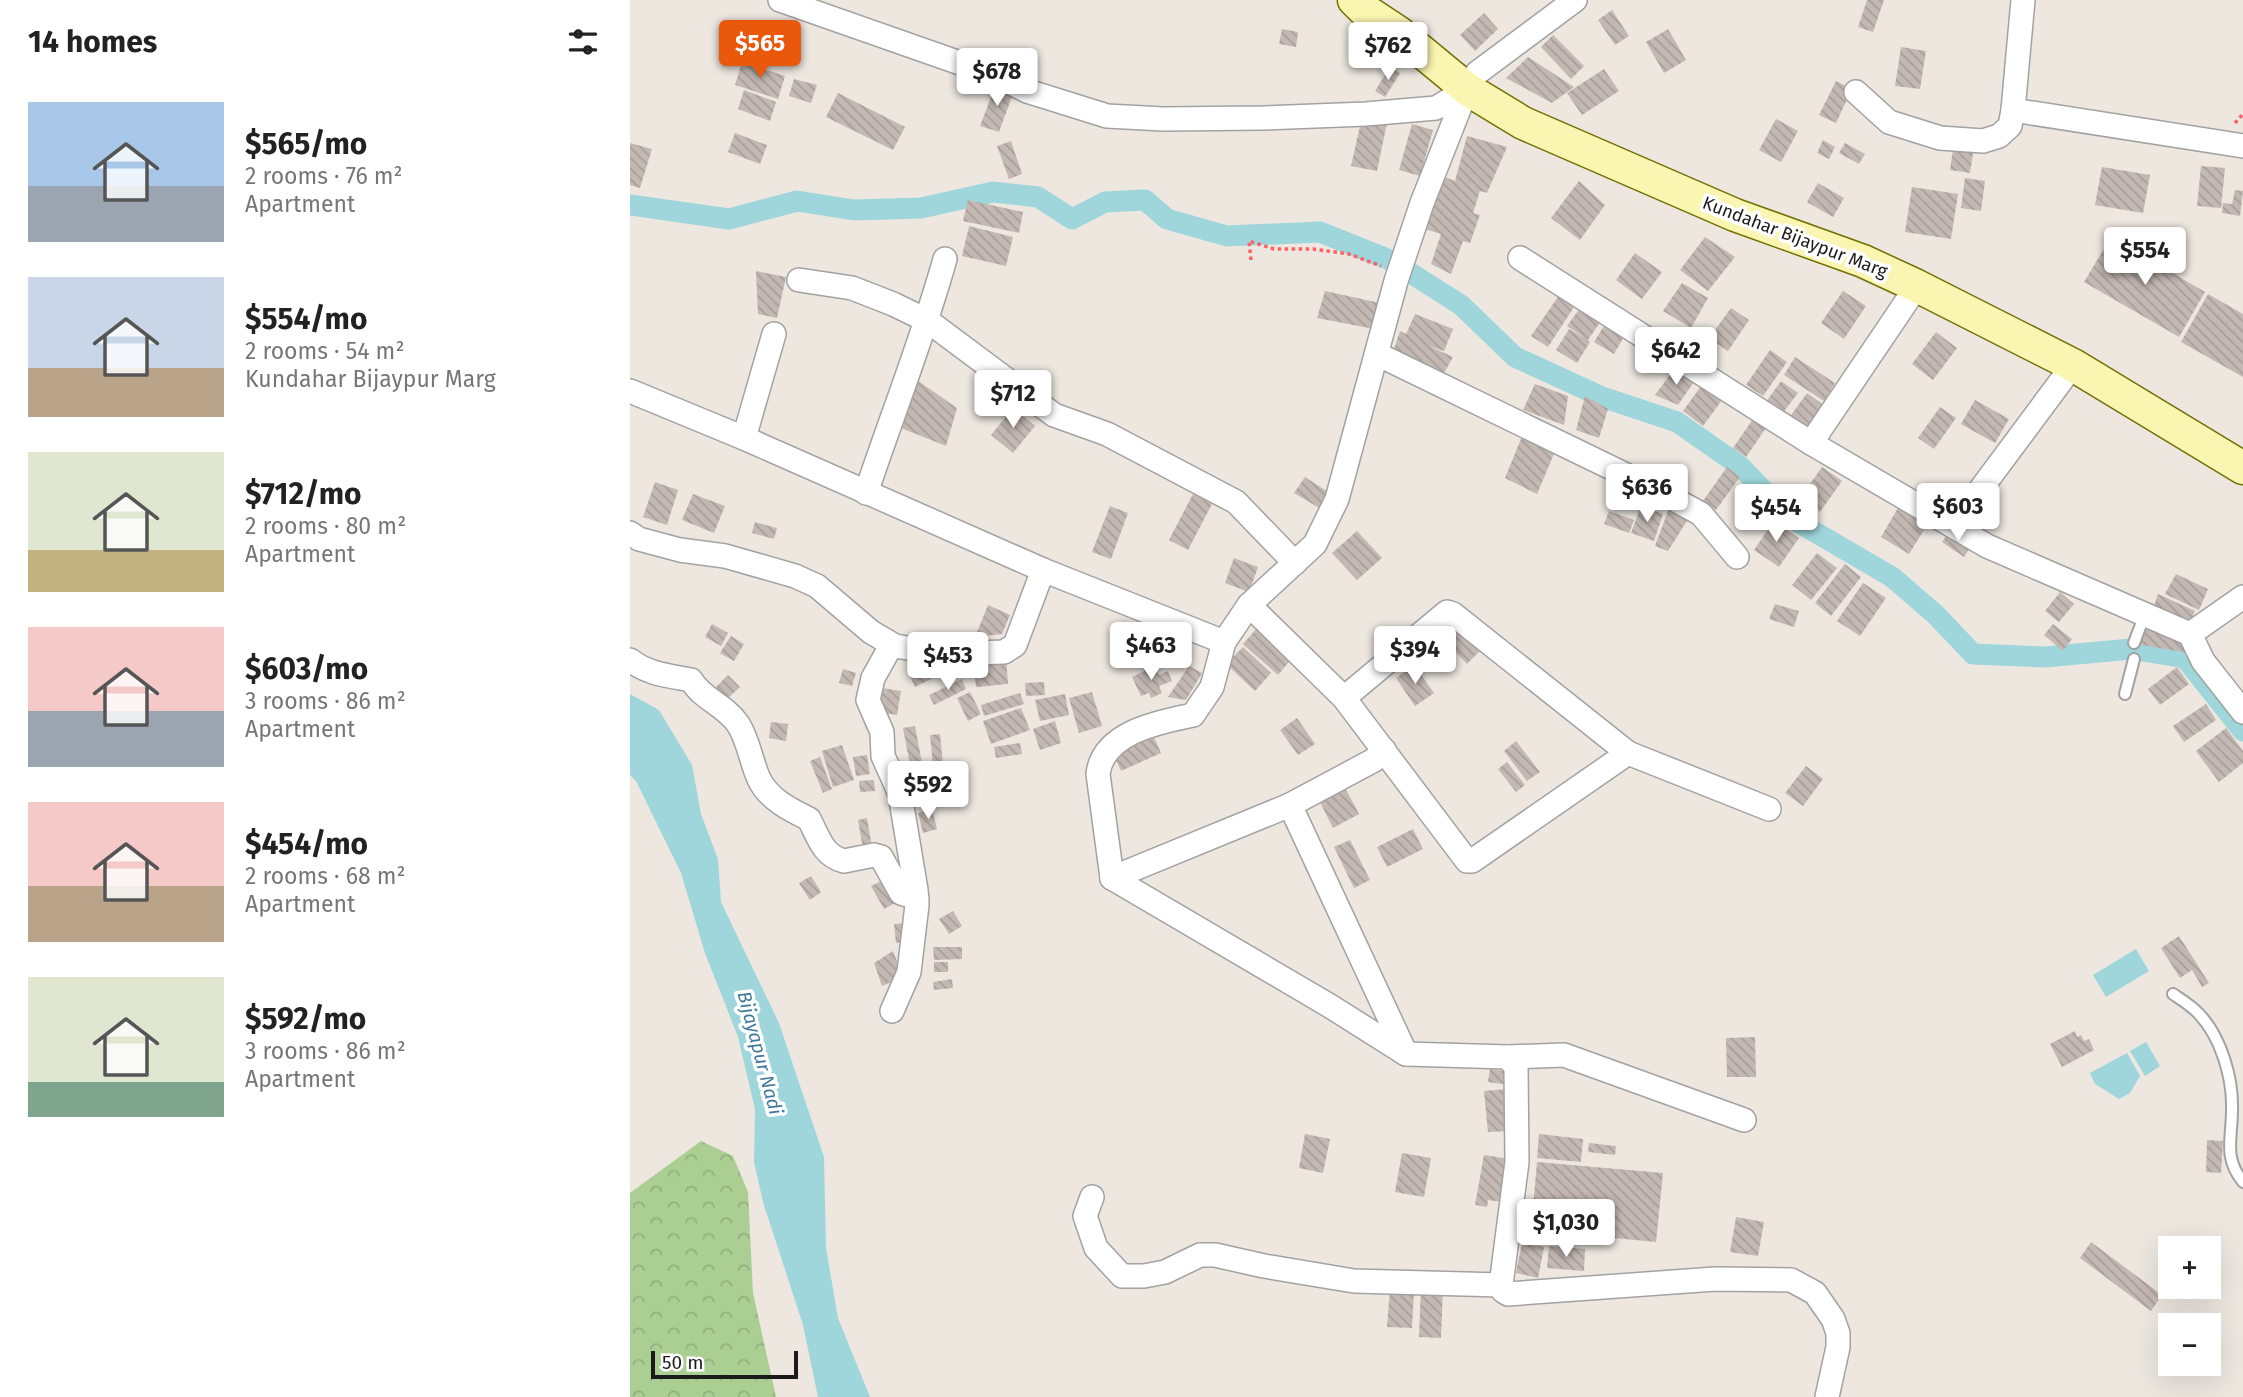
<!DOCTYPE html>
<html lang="en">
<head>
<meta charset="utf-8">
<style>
  :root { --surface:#fff; --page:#f6f6f6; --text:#222; --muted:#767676; --accent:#ea580c }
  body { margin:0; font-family:"Fira Sans",sans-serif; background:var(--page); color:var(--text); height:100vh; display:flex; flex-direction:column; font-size:26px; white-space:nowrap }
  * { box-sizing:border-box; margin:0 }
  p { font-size:23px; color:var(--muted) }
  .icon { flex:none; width:38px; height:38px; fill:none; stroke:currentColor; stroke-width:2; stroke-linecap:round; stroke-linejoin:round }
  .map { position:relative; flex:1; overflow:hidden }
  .side { display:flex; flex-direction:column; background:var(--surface); width:630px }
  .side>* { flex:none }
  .fabs { position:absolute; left:1528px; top:1236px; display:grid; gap:14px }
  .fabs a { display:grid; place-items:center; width:63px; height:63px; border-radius:0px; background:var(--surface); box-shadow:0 7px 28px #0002; font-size:35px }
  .scale { position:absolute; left:21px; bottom:18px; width:147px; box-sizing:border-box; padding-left:7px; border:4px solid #1b1b1b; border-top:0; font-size:19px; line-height:24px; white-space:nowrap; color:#1b1b1b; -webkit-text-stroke:5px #fff; paint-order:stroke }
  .price { position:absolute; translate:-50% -60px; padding:0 16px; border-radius:7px; background:#fff; color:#222; font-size:23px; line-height:46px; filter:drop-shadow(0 2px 4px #0008) }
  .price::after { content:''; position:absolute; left:50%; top:42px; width:21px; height:16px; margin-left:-10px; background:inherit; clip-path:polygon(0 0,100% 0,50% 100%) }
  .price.on { background:var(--accent); color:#fff }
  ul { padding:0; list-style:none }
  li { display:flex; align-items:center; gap:21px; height:175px; padding:0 28px }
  li span { display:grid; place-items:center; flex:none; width:196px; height:140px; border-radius:0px; color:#555 }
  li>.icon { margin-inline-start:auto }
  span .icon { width:84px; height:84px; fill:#fffc; stroke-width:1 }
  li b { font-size:30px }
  h2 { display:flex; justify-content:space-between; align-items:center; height:84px; padding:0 28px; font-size:30px }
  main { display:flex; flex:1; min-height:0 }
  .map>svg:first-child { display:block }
  .forest { fill:url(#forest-crowns) }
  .water { fill:#9ed6dc }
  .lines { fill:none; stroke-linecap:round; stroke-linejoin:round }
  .canal { stroke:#9ed6dc; stroke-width:21 }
  .building { fill:url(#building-back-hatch) }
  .service-casing { stroke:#a2a2a2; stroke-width:14 }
  .minor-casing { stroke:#a2a2a2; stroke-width:26 }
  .secondary-casing { stroke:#717002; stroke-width:35 }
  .path { stroke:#fd6163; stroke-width:3.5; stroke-dasharray:3.5 3.5; stroke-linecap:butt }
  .service { stroke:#fff; stroke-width:10 }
  .minor { stroke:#fff; stroke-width:23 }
  .secondary { stroke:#faf5b0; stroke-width:32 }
  .labels { text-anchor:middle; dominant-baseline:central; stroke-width:7; stroke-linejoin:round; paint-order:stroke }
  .street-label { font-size:18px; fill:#1b1b1b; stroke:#fff }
  .water-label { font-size:19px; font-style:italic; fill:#41799c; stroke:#fff }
</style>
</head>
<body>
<main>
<section class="side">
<h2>14 homes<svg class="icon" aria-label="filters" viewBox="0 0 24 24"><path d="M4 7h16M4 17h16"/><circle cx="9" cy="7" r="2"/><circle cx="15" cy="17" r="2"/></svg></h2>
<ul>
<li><span style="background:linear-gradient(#a9c7e8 60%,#9aa5b1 0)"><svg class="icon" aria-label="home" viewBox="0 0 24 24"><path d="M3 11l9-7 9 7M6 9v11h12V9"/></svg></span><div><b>$565/mo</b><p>2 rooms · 76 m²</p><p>Apartment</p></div></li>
<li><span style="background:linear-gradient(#c9d6e8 65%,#b9a48a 0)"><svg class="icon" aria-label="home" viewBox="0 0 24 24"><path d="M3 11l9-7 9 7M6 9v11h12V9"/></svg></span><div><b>$554/mo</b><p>2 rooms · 54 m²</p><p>Kundahar Bijaypur Marg</p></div></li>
<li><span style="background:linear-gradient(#dfe7d0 70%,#c2b280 0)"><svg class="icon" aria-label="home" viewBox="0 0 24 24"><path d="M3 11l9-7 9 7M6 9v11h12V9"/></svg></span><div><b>$712/mo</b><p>2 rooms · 80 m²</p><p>Apartment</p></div></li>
<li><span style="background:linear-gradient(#f6c9c9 60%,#9aa5b1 0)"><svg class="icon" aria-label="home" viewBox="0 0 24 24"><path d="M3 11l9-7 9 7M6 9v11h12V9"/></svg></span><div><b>$603/mo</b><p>3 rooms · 86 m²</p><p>Apartment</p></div></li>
<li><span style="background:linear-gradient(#f6c9c9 60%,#b9a48a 0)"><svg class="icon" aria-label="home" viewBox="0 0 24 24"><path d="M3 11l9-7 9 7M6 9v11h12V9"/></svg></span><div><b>$454/mo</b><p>2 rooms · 68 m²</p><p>Apartment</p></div></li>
<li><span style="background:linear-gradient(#dfe7d0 75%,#7fa58c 0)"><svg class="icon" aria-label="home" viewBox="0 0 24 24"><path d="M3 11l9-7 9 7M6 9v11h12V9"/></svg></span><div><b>$592/mo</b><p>3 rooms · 86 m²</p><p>Apartment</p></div></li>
</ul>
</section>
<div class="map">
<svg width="1613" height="1397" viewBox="0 0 1613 1397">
  <defs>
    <pattern id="forest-crowns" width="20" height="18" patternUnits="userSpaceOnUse" patternTransform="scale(1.75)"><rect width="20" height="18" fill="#abce93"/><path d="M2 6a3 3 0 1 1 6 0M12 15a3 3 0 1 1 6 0" fill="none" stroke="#93b07e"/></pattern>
    <pattern id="building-back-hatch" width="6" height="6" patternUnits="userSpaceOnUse" patternTransform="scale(1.75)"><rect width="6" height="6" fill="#c4b8b3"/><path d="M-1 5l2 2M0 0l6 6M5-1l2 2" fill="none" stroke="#a89e99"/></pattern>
  </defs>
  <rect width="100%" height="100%" fill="#ede7e0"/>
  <!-- forest -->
  <polygon class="forest" points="71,1141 103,1156 118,1192 123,1293 146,1397 0,1397 0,1193"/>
  <!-- water -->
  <g class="water">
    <polygon points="0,694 29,710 62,765 71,814 88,859 91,902 149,1023 194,1157 196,1248 208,1318 240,1397 188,1397 173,1325 133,1202 124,1162 125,1109 108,1037 75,953 51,873 6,781 0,775"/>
    <polygon points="1506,949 1519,971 1476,997 1463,975"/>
    <polygon points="1516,1042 1530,1066 1515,1076 1500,1051"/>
    <polygon points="1497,1053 1510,1076 1500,1093 1489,1099 1465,1084 1460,1073"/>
  </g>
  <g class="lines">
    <!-- canal -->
    <polyline class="canal" points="0,205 99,219 167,201 224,210 291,208 363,192 408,197 442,219 475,202 515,200 537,219 597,236 690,232 760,260 831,305 885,357 972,397 1047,422 1110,466 1159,517 1262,577 1306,615 1343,654 1415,657 1501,649 1555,658 1613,731"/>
  </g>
  <!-- building -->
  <g class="building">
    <polygon points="1237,0 1254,0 1243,32 1228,27"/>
    <polygon points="982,10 999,36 985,45 968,20"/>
    <polygon points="854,13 868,29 845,51 830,35"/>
    <polygon points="652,29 668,32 666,47 649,44"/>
    <polygon points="1038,29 1056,60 1034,73 1016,42"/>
    <polygon points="923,35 954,66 941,79 911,47"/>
    <polygon points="1271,47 1296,51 1290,89 1265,86"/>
    <polygon points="898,57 944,87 922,103 876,78"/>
    <polygon points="112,62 155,76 148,99 105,85"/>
    <polygon points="760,67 770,73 755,97 745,91"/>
    <polygon points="974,69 989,91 952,115 937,93"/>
    <polygon points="164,79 187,85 181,103 159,96"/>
    <polygon points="1206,81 1222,89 1206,123 1189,115"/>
    <polygon points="366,84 384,91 369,132 350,126"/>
    <polygon points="114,90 146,102 140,121 108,109"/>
    <polygon points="208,93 275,127 263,150 196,117"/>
    <polygon points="732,117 757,123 747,171 721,166"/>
    <polygon points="1146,119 1168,131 1151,162 1129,150"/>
    <polygon points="782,124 803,130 790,176 769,170"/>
    <polygon points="105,133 137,145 130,164 98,152"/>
    <polygon points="837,136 877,147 857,193 850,191 843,213 850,215 840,243 833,241 821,274 801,264 811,234 795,229 812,176 825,181"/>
    <polygon points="1193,140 1205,147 1199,159 1187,153"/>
    <polygon points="381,141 392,174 379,179 367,146"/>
    <polygon points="0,143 22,149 10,188 0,185"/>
    <polygon points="1215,143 1235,154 1229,164 1209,153"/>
    <polygon points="1323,150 1343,153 1340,173 1320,170"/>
    <polygon points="1571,166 1595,168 1591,208 1567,206"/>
    <polygon points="1472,167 1520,175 1513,213 1465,205"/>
    <polygon points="1335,178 1355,181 1351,211 1331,208"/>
    <polygon points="949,181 975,205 950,240 921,218"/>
    <polygon points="1188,183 1214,198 1203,217 1177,202"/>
    <polygon points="1282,187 1328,194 1321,239 1275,232"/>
    <polygon points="1605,190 1613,191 1610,216 1592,213 1593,203 1602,204"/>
    <polygon points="338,200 393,212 389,233 333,221"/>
    <polygon points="339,226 383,237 376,266 332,256"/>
    <polygon points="1075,237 1105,257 1078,291 1050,270"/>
    <polygon points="1481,237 1575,292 1549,337 1454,282"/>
    <polygon points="1005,253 1032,272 1012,299 986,280"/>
    <polygon points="126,271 156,277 147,318 128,314"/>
    <polygon points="1052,283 1078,298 1061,328 1033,311"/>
    <polygon points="695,291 750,303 744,329 687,318"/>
    <polygon points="1213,291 1236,306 1214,339 1191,323"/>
    <polygon points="930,294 946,304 918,347 901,336"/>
    <polygon points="1578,294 1613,314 1613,377 1551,342"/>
    <polygon points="953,304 973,318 958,340 960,342 947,363 926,350 939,329 955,338 937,326"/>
    <polygon points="1101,308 1119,320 1098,351 1079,338"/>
    <polygon points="785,314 823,329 814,351 799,346 823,357 814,373 763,352 770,331 776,334"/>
    <polygon points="977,321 996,333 984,354 964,342"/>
    <polygon points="1306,332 1327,348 1303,380 1282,364"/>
    <polygon points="1140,350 1157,362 1133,396 1116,385"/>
    <polygon points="1165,357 1205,383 1194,401 1154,375"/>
    <polygon points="1045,368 1066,379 1048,405 1025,395"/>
    <polygon points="281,376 327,408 316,446 266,426"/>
    <polygon points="1151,381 1168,393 1152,414 1136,402"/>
    <polygon points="1074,382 1095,396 1073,426 1053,411"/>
    <polygon points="905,384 938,396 934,425 893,410"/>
    <polygon points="1177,393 1199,409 1181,434 1159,418"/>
    <polygon points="955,396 978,409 969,438 946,430"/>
    <polygon points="1345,400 1379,419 1365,443 1331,424"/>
    <polygon points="1310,407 1326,418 1304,449 1288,438"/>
    <polygon points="383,408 405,426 383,453 361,435"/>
    <polygon points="1125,416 1138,425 1116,457 1103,448"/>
    <polygon points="893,434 926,449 907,494 875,478"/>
    <polygon points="1097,467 1110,477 1086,510 1073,501"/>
    <polygon points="1192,467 1212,481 1190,512 1170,498"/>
    <polygon points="675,477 701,494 691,509 664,493"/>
    <polygon points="25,482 48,490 37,525 13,517"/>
    <polygon points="63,494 95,506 84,533 52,520"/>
    <polygon points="563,494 582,504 558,550 539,540"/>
    <polygon points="1041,503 1060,516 1038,551 1025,546"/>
    <polygon points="480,506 498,513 481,559 462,552"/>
    <polygon points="1011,506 1033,514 1024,541 1001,533"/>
    <polygon points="1268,508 1297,525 1279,554 1251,537"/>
    <polygon points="979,511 1004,520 999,533 974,524"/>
    <polygon points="1144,521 1169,538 1149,567 1124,550"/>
    <polygon points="125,522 147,528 144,539 122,533"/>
    <polygon points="1321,529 1343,543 1334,557 1312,542"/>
    <polygon points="727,531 752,558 727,580 702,553"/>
    <polygon points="1187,553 1207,568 1181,600 1162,585"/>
    <polygon points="604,558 628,567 619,592 595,583"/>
    <polygon points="1215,564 1231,577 1201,616 1185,603"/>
    <polygon points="1546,574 1578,589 1569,610 1535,594"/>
    <polygon points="1233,583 1256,598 1230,636 1207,621"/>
    <polygon points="1430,592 1444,604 1429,622 1415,611"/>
    <polygon points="1528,594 1565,611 1557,629 1521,615"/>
    <polygon points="1145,604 1169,611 1164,627 1139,619"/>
    <polygon points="358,605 380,615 372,634 345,637"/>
    <polygon points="824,620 852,649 837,664 809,635"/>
    <polygon points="1516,621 1551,636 1558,653 1506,644"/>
    <polygon points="82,624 98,633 91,646 75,637"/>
    <polygon points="1423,624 1442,639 1433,651 1414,635"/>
    <polygon points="628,627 663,657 648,675 613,644"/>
    <polygon points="101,636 114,644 104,661 90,653"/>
    <polygon points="613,647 641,673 625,691 596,664"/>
    <polygon points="376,657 378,684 346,687 343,660"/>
    <polygon points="311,662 315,672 285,687 280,676"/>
    <polygon points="784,665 804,693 785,706 766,678"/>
    <polygon points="525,666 529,675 538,671 542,681 529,686 532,693 521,698 519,693 511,696 502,677"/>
    <polygon points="559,666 572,673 556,700 538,697"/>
    <polygon points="1547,667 1559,684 1530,705 1518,689"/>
    <polygon points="213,669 226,673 222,686 209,683"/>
    <polygon points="98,675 110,687 97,699 86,687"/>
    <polygon points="332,679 336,689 304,705 299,695"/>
    <polygon points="414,682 415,695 396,696 395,683"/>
    <polygon points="252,688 271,691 267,715 248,712"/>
    <polygon points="340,692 351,714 338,721 327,698"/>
    <polygon points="462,692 472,726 449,733 439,698"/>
    <polygon points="390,693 394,704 354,716 351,705"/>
    <polygon points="435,694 439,715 410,721 405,700"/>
    <polygon points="1576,704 1586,720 1554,742 1543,726"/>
    <polygon points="391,708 400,730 361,744 353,721"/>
    <polygon points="667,718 685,744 668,755 650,730"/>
    <polygon points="425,721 431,743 410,750 403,729"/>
    <polygon points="141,722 158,724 156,741 139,738"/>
    <polygon points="285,726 292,763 280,765 273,728"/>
    <polygon points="1596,728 1613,751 1613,763 1589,782 1566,751"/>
    <polygon points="310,734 314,775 304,776 300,735"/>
    <polygon points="523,735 531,753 491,771 483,753"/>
    <polygon points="886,741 910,772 897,781 874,751"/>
    <polygon points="390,743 392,754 366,758 364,747"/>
    <polygon points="212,745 224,780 203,787 192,751"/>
    <polygon points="237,755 240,774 226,776 223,757"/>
    <polygon points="190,757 202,789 193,793 180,761"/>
    <polygon points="877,762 895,785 886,792 868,769"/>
    <polygon points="1176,766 1193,779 1173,806 1155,793"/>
    <polygon points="244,780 245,791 230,792 229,781"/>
    <polygon points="713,784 729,814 703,828 688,798"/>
    <polygon points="302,809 307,829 293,833 288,813"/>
    <polygon points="237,818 243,853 234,855 228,820"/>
    <polygon points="783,829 793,849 757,867 747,847"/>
    <polygon points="720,840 740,880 724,888 704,847"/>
    <polygon points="181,876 191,892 180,900 169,883"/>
    <polygon points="253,880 265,903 254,909 241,886"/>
    <polygon points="323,911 332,926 319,934 309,919"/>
    <polygon points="278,923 279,942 266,943 264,924"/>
    <polygon points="1549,936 1579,983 1572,987 1562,970 1550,978 1531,948"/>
    <polygon points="303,947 332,947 332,959 304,960"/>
    <polygon points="263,951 273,977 252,986 244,963"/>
    <rect x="304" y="962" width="14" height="10"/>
    <polygon points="322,979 323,988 304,990 303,982"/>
    <polygon points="1445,1031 1447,1037 1451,1035 1454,1041 1459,1039 1464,1050 1432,1067 1420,1044"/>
    <polygon points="1125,1037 1126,1077 1097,1077 1096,1038"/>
    <polygon points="860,1069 880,1072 878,1085 858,1082"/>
    <polygon points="878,1089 881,1131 858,1132 854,1091"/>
    <polygon points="675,1134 700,1139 693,1173 669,1168"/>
    <polygon points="909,1134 953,1139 951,1162 907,1158"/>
    <polygon points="1577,1140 1593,1141 1591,1173 1576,1172"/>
    <polygon points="959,1143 986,1146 985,1155 958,1152"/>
    <polygon points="772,1153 801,1158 794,1197 765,1192"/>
    <polygon points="854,1155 880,1159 873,1202 858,1200 857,1207 845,1205"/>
    <polygon points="907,1162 1033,1173 1026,1242 901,1230"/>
    <polygon points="1106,1217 1134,1222 1128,1256 1100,1252"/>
    <polygon points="1461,1242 1532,1295 1521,1311 1450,1258"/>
    <polygon points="892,1243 914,1247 908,1278 886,1273"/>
    <polygon points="919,1246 955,1249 954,1271 917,1268"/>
    <polygon points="791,1286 813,1287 811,1338 789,1337"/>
    <polygon points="760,1288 784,1289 782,1328 757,1327"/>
  </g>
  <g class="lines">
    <!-- service casing -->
    <g class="service-casing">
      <g id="service">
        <polyline points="1504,643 1515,614"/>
        <polyline points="1495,694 1504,659"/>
        <path d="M1543 994C1552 1000 1562 1006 1569 1014 1591 1037 1603 1078 1602 1110 1602 1139 1593 1157 1613 1182"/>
      </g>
    </g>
    <!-- minor casing -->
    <g class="minor-casing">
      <g id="minor">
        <polyline points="150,0 367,76 397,91 477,116 533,119 633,118 736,114 806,108 837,89"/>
        <polyline points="1393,0 1383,110 1613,146"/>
        <polyline points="1226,92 1259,122 1310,138 1353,141 1369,136 1380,126 1383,110"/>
        <polyline points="890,258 1181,443 1357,546 1560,634 1573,661 1613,712"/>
        <polyline points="169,280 222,288 263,304 298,321 424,415 477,434 606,502 665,563"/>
        <polyline points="747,354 1031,492 1071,514 1107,557"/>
        <polyline points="0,391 114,438 413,570 594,642"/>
        <polyline points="114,438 144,334"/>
        <polyline points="1181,443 1287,286"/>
        <path d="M236 493C262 415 293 338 315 259"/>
        <polyline points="1324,525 1443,365"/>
        <polyline points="0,533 9,539 50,550 95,556 165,576 187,586 241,632 265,646 315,654 374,652 385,645 413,570"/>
        <polyline points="619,605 714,698 837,861 842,861 998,753"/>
        <polyline points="1560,634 1613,597"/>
        <path d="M0 660C17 674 40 676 61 680 72 699 95 705 108 724 119 741 121 762 129 779 138 799 161 810 179 819 188 836 193 856 214 861L244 855 251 857 271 893 287 898"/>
        <polyline points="714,698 817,612 823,614 998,753 1139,809"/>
        <polyline points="660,805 776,1054"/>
        <path d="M482 878 468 774C473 732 529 722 563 715L582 687 594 642 619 605 685 544 707 499 766 281 792 203 837 89 847 73 945 0"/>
        <polyline points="482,878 700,1006 776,1054 878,1057 934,1055 1114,1120"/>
        <polyline points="482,878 660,805 744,760 754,750"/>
        <polyline points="262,1011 279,972 287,905 286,890 270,794 253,756 252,732 238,700 243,678 258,651 265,646"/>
        <polyline points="878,1057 886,1067 887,1162 871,1285 873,1291 878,1294 1085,1279 1161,1280 1185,1293 1203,1319 1208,1333 1208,1347 1197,1397"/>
        <polyline points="462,1197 455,1216 466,1248 492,1276 514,1276 535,1272 570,1255 585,1255 634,1266 724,1281 871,1285"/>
      </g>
    </g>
    <!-- secondary casing -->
    <g class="secondary-casing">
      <polyline id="secondary" points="724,0 733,9 768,32 837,89 893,123 1105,215 1233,261 1287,286 1443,365 1613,468"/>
    </g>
    <!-- path -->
    <g class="path">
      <polyline points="1605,123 1613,114"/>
      <polyline points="621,260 619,241 644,249 683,249 719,254 751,266"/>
    </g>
    <!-- service -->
    <use href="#service" class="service"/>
    <!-- minor -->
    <use href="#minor" class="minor"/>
    <!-- secondary -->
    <use href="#secondary" class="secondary"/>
  </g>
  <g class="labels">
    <!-- street labels -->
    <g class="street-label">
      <text transform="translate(1165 237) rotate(21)">Kundahar Bijaypur Marg</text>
    </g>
    <!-- water labels -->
    <g class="water-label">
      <text transform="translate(130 1053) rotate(75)">Bijayapur Nadi</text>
    </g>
  </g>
</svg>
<div class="fabs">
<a>+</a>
<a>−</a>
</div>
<div class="scale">50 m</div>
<b class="price on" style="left:130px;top:80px">$565</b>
<b class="price" style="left:758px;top:82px">$762</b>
<b class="price" style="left:367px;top:108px">$678</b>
<b class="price" style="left:1515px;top:287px">$554</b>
<b class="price" style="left:1046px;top:387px">$642</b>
<b class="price" style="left:383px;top:430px">$712</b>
<b class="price" style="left:1017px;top:524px">$636</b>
<b class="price" style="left:1328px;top:543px">$603</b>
<b class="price" style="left:1146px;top:544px">$454</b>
<b class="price" style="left:521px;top:682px">$463</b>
<b class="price" style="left:785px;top:686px">$394</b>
<b class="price" style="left:318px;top:692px">$453</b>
<b class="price" style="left:298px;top:821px">$592</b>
<b class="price" style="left:936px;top:1259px">$1,030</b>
</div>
</main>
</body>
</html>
